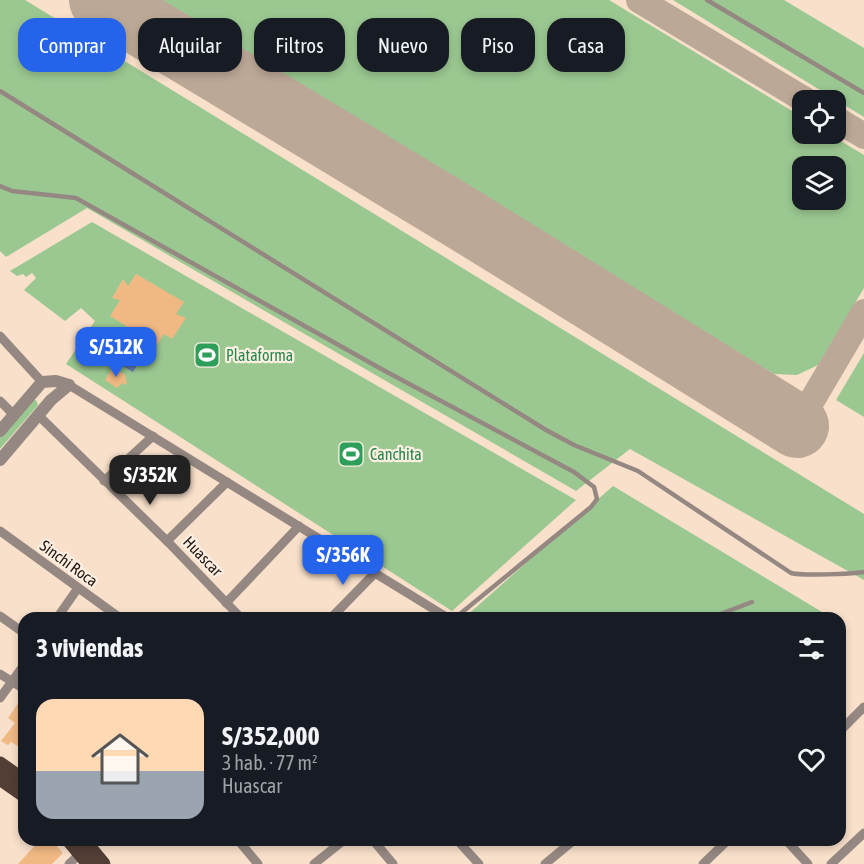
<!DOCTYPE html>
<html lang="es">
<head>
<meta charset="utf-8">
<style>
  :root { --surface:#171b24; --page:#242831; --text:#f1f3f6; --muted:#9ea1a6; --accent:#2563eb }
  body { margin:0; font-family:"Asap Condensed",sans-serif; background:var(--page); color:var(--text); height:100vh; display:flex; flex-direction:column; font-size:22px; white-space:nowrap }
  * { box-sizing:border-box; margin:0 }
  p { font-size:20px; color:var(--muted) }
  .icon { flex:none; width:33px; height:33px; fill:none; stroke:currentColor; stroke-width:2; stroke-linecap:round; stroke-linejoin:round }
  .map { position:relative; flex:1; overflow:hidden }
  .panel { position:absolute; left:18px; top:612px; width:828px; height:234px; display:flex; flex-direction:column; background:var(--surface); border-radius:18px; box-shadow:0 3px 9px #0003 }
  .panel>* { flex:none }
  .hud { position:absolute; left:18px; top:18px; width:828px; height:54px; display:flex; gap:12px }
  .buttons { position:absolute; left:792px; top:90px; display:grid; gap:12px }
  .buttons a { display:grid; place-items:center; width:54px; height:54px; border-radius:12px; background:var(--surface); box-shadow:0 3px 9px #0003; font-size:30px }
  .price { position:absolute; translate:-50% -51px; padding:0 14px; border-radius:12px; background:var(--accent); color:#fff; font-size:20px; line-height:39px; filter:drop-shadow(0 2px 3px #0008) }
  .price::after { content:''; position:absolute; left:50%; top:36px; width:18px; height:14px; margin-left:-9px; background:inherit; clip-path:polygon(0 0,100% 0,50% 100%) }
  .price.on { background:#222; color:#fff }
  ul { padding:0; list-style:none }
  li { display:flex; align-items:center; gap:18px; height:150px; padding:0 18px }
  li span { display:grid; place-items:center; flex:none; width:168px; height:120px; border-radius:18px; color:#555 }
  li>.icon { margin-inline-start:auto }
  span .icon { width:72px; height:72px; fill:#fffc; stroke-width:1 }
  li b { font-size:26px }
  h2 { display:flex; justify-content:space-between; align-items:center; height:72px; padding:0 18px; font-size:26px }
  .pill { padding:0 21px; border-radius:18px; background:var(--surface); box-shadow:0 3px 9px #0003; font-size:21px; line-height:54px }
  .pill.on { background:var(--accent); color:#fff }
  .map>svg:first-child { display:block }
  .green { fill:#9bc891; fill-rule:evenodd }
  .water { fill:#6987c0 }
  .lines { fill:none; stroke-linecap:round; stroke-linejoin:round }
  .taxiway { stroke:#bca896; stroke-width:26 }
  .runway { stroke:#bca896; stroke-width:64 }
  .building { fill:#f0b984 }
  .service { stroke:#958882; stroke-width:4.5 }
  .minor { stroke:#958882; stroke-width:9 }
  .tertiary { stroke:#958882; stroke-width:12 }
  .primary { stroke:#533e35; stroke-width:15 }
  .labels { text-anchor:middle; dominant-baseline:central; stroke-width:4.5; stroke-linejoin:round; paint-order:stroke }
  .leisure-label { font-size:16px; fill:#27864d; stroke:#fdefe2; text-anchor:start }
  .street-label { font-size:16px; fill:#211811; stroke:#fdefe2 }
</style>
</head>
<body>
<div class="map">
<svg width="864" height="864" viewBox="0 0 864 864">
  <rect width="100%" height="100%" fill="#f8e0ca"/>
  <!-- green -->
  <g class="green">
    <polygon points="0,0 25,0 864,514 864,580 630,449 576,491 87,208 6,257 0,251"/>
    <path d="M160 0H609L802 117V134H829L864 155V288L818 365 797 375 774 374ZM802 166H836V200H802Z"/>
    <polygon points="673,0 784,0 864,48 864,117"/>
    <polygon points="92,222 576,500 452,611 66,364 95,321 81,308 65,321 24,290 36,278 32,273 26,277 23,274 17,276 10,271"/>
    <polygon points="864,353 864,417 836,400"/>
    <polygon points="31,400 36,400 38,405 0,449 0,436"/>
    <polygon points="613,486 822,612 814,618 464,618"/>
  </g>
  <!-- water -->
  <polygon class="water" points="107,327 147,348 133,372 93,349"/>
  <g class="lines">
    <!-- taxiway -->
    <g class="taxiway">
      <polyline points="639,0 805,100"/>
      <polyline points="836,119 864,136"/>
      <polyline points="797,426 864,312"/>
    </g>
    <!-- runway -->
    <polyline class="runway" points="101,0 465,220 797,426"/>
  </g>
  <!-- building -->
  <g class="building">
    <polygon points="136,274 184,302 176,314 186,318 172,339 164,334 157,345 110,316 120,300 112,298 123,279 128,286"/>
    <polygon points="113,367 125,375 127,385 122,383 117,388 105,380"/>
    <polygon points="23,696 24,740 19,747 11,742 8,745 1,741 15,723 8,718"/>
    <polygon points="40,840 51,840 63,853 52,864 18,864"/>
  </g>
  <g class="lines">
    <!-- service -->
    <g class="service">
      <polyline points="707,0 864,93"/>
      <path d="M0 91 546 430 574 445 638 471 791 573C802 576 851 574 864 572"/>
      <polyline points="0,186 12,191 76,198 385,371 574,472 594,487 597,499 591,507 455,618"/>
      <polyline points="710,618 752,602"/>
    </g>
    <!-- minor -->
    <g class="minor">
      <polyline points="0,336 42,382"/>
      <polyline points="69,385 448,618"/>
      <polyline points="0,401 14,415"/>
      <polyline points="38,415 169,543 241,618"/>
      <polyline points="104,481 153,436"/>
      <polyline points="0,531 120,618"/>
      <polyline points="167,541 227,482"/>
      <polyline points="226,603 299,526"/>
      <polyline points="0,616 24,633"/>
      <polyline points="57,618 78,588"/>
      <polyline points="331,618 375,573"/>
      <polyline points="821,618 822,617"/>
      <polyline points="0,674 24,689"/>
      <polyline points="0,698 24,665"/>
      <polyline points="840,731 864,707"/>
      <polyline points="238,840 258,864"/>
      <polyline points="373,840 393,864"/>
      <polyline points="457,840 479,864"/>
      <polyline points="786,840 808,864"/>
      <polyline points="69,864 95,840"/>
      <polyline points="314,864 344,840"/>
      <polyline points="545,864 574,840"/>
      <polyline points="703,864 728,840"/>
      <polyline points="831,864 864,833"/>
    </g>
    <!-- tertiary -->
    <g class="tertiary">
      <polyline points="0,431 42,382 56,381 69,385"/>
      <polyline points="0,460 51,400 69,385"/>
    </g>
    <!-- primary -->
    <g class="primary">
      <polyline points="0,764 24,781"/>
      <polyline points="0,778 24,795"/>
      <polyline points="69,840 89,864"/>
      <polyline points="83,840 103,864"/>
    </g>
  </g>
  <!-- icons -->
  <defs>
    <g id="stadium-square" transform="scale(1.35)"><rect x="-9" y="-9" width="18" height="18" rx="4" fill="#2e9e5b" stroke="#fdefe2"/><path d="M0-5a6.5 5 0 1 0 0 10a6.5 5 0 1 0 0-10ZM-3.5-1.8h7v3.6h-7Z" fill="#fff"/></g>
  </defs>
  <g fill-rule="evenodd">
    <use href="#stadium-square" x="207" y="355"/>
    <use href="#stadium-square" x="351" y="454"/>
  </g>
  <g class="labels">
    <!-- leisure labels -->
    <g class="leisure-label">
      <text x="226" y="355">Plataforma</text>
      <text x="370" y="454">Canchita</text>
    </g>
    <!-- street labels -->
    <g class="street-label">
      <text transform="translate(203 556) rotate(46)">Huascar</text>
      <text transform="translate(69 563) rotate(36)">Sinchi Roca</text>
    </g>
  </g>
</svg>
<div class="buttons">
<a><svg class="icon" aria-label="locate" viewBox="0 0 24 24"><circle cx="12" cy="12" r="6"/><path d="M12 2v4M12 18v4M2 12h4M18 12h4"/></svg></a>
<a><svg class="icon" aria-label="layers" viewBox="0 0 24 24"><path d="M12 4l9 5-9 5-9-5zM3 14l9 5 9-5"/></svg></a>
</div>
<b class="price" style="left:116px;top:378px">S/512K</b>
<b class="price on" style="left:150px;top:506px">S/352K</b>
<b class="price" style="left:343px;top:586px">S/356K</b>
<div class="hud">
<a class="pill on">Comprar</a>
<a class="pill">Alquilar</a>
<a class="pill">Filtros</a>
<a class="pill">Nuevo</a>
<a class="pill">Piso</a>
<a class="pill">Casa</a>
</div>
<section class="panel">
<h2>3 viviendas<svg class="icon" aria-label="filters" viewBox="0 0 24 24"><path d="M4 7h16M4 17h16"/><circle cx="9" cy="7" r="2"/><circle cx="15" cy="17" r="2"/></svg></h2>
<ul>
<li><span style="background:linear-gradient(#ffd9b3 60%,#9aa5b1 0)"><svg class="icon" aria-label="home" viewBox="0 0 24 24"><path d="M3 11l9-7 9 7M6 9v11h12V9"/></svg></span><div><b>S/352,000</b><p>3 hab. · 77 m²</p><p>Huascar</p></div><svg class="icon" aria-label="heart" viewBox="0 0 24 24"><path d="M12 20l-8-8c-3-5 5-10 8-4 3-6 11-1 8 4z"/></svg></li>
</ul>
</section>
</div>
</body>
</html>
